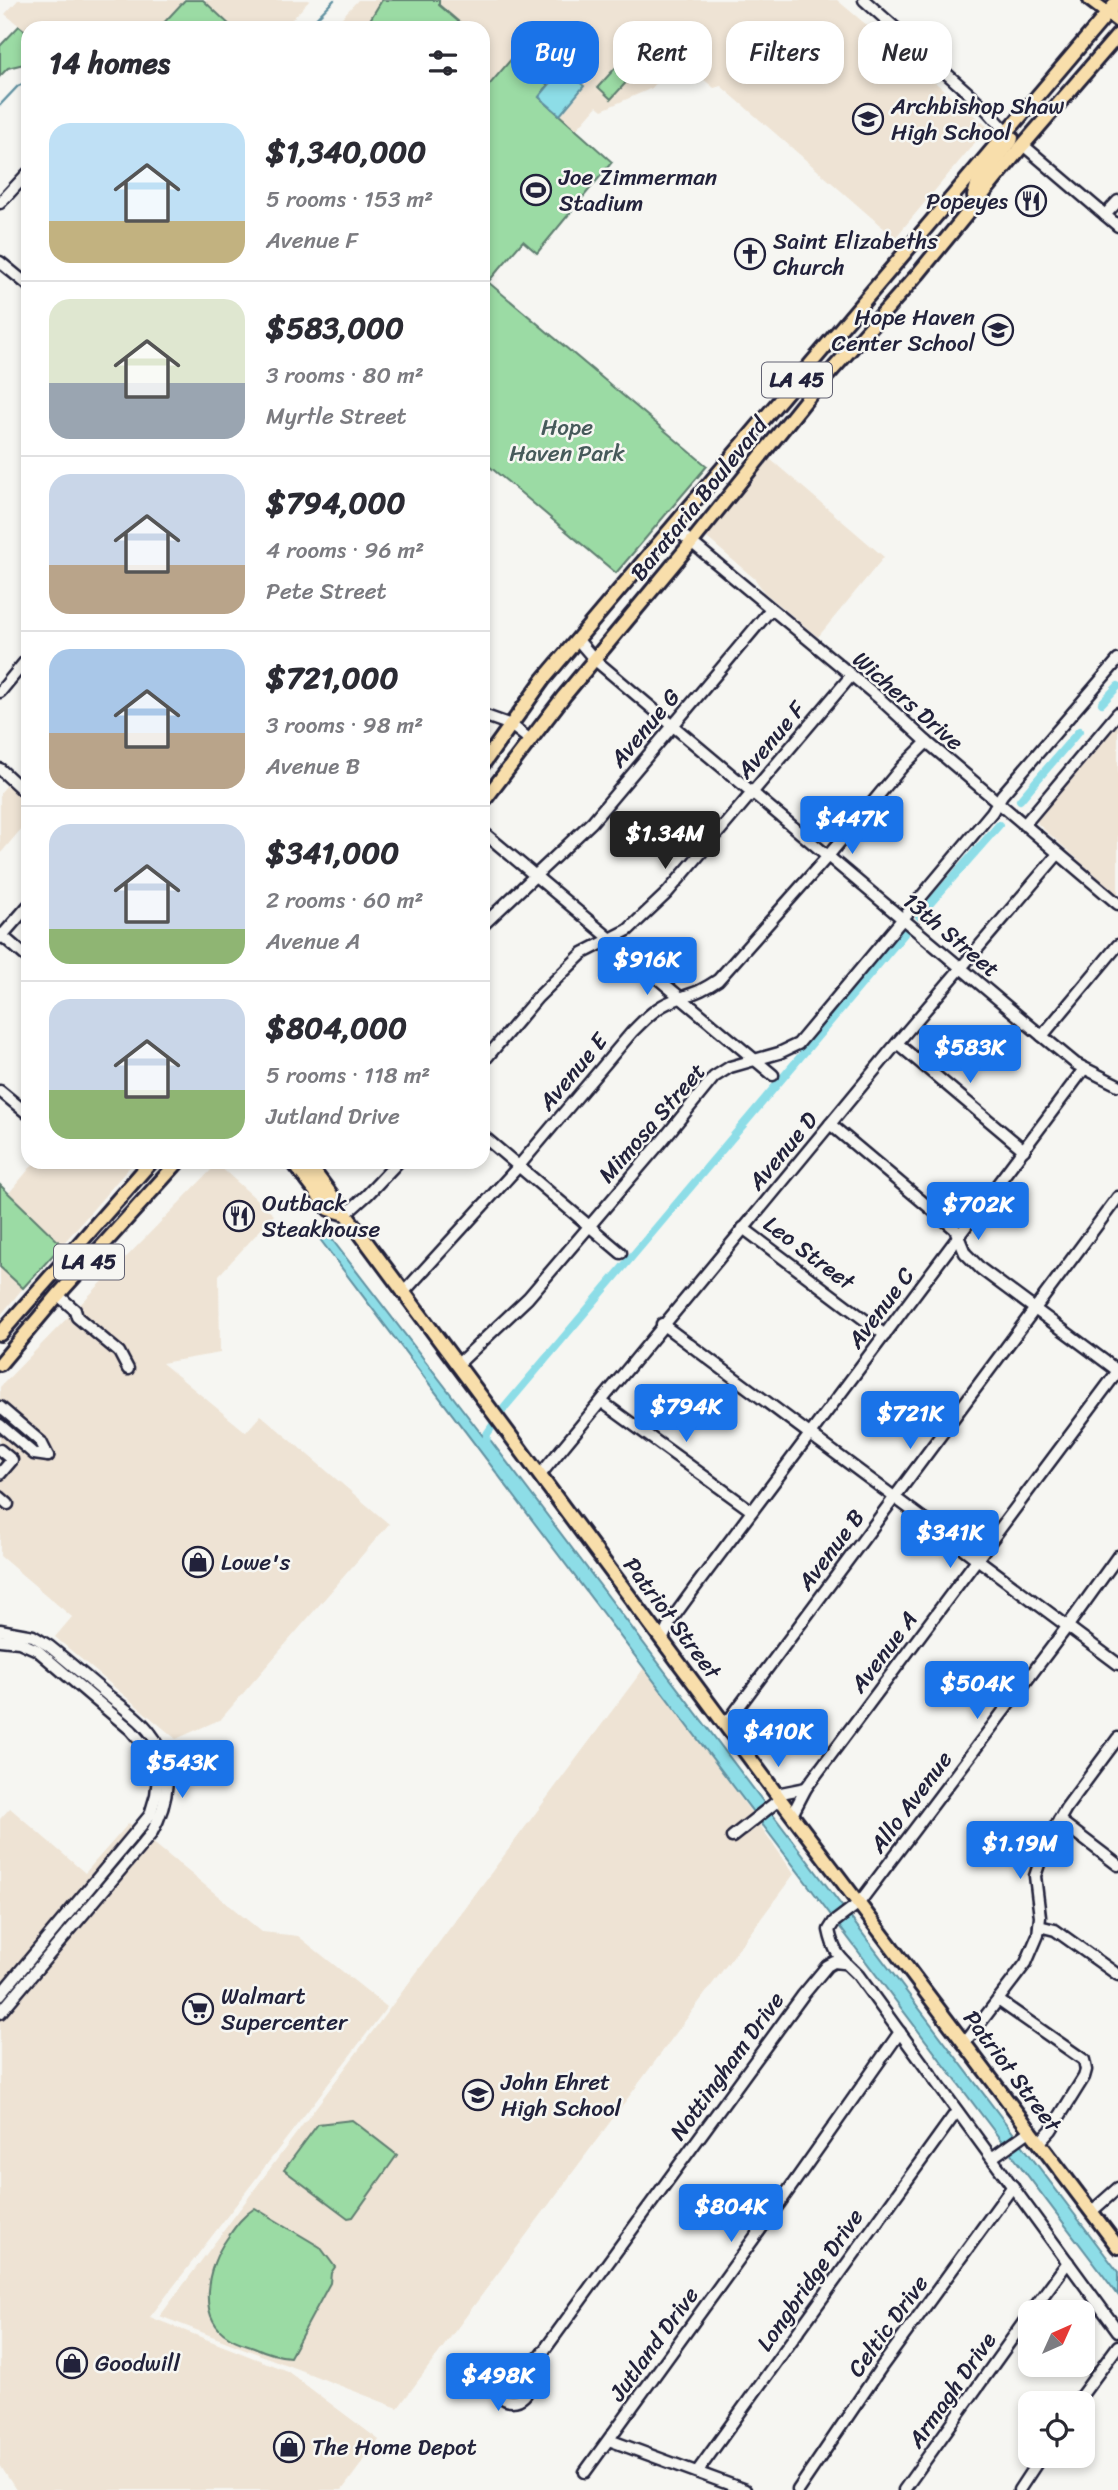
<!DOCTYPE html>
<html lang="en">
<head>
<meta charset="utf-8">
<style>
  :root { --surface:#fff; --page:#f7f7f7; --text:#2b2b33; --muted:#7c7c81; --line:#e1e1e2; --accent:#1a73e8 }
  body { margin:0; font-family:Sriracha,sans-serif; background:var(--page); color:var(--text); height:100vh; display:flex; flex-direction:column; font-size:26px; white-space:nowrap }
  * { box-sizing:border-box; margin:0 }
  p { font-size:23px; color:var(--muted) }
  .icon { flex:none; width:38px; height:38px; fill:none; stroke:currentColor; stroke-width:2; stroke-linecap:round; stroke-linejoin:round }
  .map { position:relative; flex:1; overflow:hidden }
  .details { position:absolute; left:21px; top:21px; width:469px; height:1148px; display:flex; flex-direction:column; background:var(--surface); border-radius:21px; box-shadow:0 4px 10px #0003 }
  .details>* { flex:none }
  .banner { position:absolute; left:511px; top:21px; width:500px; height:63px; display:flex; gap:14px }
  .needle { width:46px; rotate:45deg }
  .buttons { position:absolute; left:1018px; top:2300px; display:grid; gap:14px }
  .buttons a { display:grid; place-items:center; width:77px; height:77px; border-radius:14px; background:var(--surface); box-shadow:0 4px 10px #0003; font-size:35px }
  .price { position:absolute; translate:-50% -60px; padding:0 16px; border-radius:7px; background:var(--accent); color:#fff; font-size:23px; line-height:46px; filter:drop-shadow(0 2px 4px #0008) }
  .price::after { content:''; position:absolute; left:50%; top:42px; width:21px; height:16px; margin-left:-10px; background:inherit; clip-path:polygon(0 0,100% 0,50% 100%) }
  .price.selected { background:#222; color:#fff }
  ul { padding:0; list-style:none }
  li { display:flex; align-items:center; gap:21px; height:175px; padding:0 28px }
  li+li { border-top:2px solid var(--line) }
  li span { display:grid; place-items:center; flex:none; width:196px; height:140px; border-radius:21px; color:#555 }
  li>.icon { margin-inline-start:auto }
  span .icon { width:84px; height:84px; fill:#fffc; stroke-width:1 }
  li b { font-size:30px }
  h2 { display:flex; justify-content:space-between; align-items:center; height:84px; padding:0 28px; font-size:30px }
  .tag { padding:0 24px; border-radius:21px; background:var(--surface); box-shadow:0 4px 10px #0003; font-size:24px; line-height:63px }
  .tag.selected { background:var(--accent); color:#fff }
  .map>svg:first-child { display:block }
  .built { fill:#eee3d4 }
  .green { fill:#9bdba4; stroke:#5e7e70; stroke-width:2 }
  .water { fill:#8ddde7; stroke:#6292a2; stroke-width:2 }
  .lines { fill:none; stroke-linecap:round; stroke-linejoin:round }
  .stream { stroke:#6292a2; stroke-width:2.5 }
  .canal { stroke:#8ddde7; stroke-width:8 }
  .minor-casing { stroke:#22223b; stroke-width:15 }
  .major-casing { stroke:#22223b; stroke-width:18 }
  .minor { stroke:#f6f6f2; stroke-width:10 }
  .major { stroke:#f8deab; stroke-width:12 }
  .labels { text-anchor:middle; dominant-baseline:central; stroke-width:5; stroke-linejoin:round; paint-order:stroke }
  .shield { fill:#f6f6f2; stroke:#626272; stroke-width:2 }
  .shield-label { font-size:21px; font-weight:bold; fill:#22223b }
  .poi-label { font-size:23px; fill:#22223b; stroke:#f6f6f2; text-anchor:start }
  .park-label { font-size:23px; fill:#465a5a; stroke:#f6f6f2 }
  .street-label { font-size:23px; fill:#22223b; stroke:#f6f6f2 }
</style>
</head>
<body>
<div class="map">
<svg width="1118" height="2490" viewBox="0 0 1118 2490">
  <rect width="100%" height="100%" fill="#f6f6f2"/>
  <filter id="ink" filterUnits="userSpaceOnUse"><feTurbulence type="fractalNoise" baseFrequency=".0143" numOctaves="2"/><feDisplacementMap in="SourceGraphic" scale="14" xChannelSelector="R" yChannelSelector="G"/><feConvolveMatrix kernelMatrix="1 2 1 2 8 2 1 2 1" color-interpolation-filters="sRGB"/></filter>
  <g filter="url(#ink)">
    <!-- built -->
    <g class="built">
      <polygon points="18,0 310,0 284,28 28,28 28,33 5,14"/>
      <polygon points="358,0 837,0 988,127 895,238 721,86 714,88 678,58 652,88 602,110 597,106 576,130 539,97 549,85 515,56 483,91 483,28 332,28"/>
      <polygon points="770,459 884,557 818,637 764,592 755,579 707,538 711,528"/>
      <polygon points="1118,720 1118,895 1038,824 1036,818"/>
      <polygon points="8,784 28,803 28,821 0,854 0,793"/>
      <polygon points="35,1162 134,1162 62,1245 9,1193"/>
      <polygon points="217,1164 274,1215 219,1275 220,1353 162,1363 246,1432 261,1415 389,1524 221,1719 176,1739 55,1637 72,1617 0,1556 0,1387"/>
      <polygon points="0,1267 23,1288 0,1316"/>
      <polygon points="647,1664 794,1874 398,2408 160,2316"/>
      <polygon points="10,1808 85,1873 129,1823 262,1932 298,1936 387,2007 150,2317 287,2371 379,2440 342,2490 16,2490 0,2465 0,1819"/>
    </g>
    <!-- green -->
    <g class="green">
      <polygon points="185,0 203,0 233,28 159,28"/>
      <polygon points="382,0 439,0 439,5 466,28 365,28"/>
      <polygon points="19,26 28,33 28,63 8,68 0,76 0,46"/>
      <polygon points="514,56 548,85 539,97 612,162 537,253 523,241 488,282 707,466 616,573 483,461 483,92"/>
      <polygon points="618,65 631,77 611,99 598,87"/>
      <polygon points="0,1185 62,1245 23,1288 0,1267"/>
      <polygon points="352,2120 397,2155 353,2217 348,2218 284,2170 318,2124"/>
      <path d="M255 2208 320 2247 335 2267 331 2273 330 2283 290 2357C276 2356 267 2353 254 2347 246 2344 236 2342 229 2337 195 2317 208 2265 226 2240 235 2227 242 2216 255 2208Z"/>
    </g>
    <!-- water -->
    <g class="water">
      <polygon points="563,68 584,86 560,115 539,97"/>
      <polygon points="324,1229 483,1436 491,1441 1118,2272 1118,2295 316,1234"/>
    </g>
    <g class="lines">
      <!-- stream -->
      <g class="stream">
        <polyline points="307,28 334,0"/>
        <polyline points="0,105 18,86 28,82"/>
      </g>
      <!-- canal -->
      <g class="canal">
        <polyline points="1102,703 1118,686"/>
        <polyline points="1020,800 1079,731"/>
        <polyline points="919,916 999,825"/>
        <polyline points="486,1445 487,1434 505,1407 904,934"/>
      </g>
      <!-- minor casing -->
      <g class="minor-casing">
        <g id="minor">
          <polyline points="864,0 984,107 1007,132"/>
          <polyline points="1023,145 1118,226"/>
          <polyline points="0,203 28,173"/>
          <polyline points="1105,215 1118,201"/>
          <polyline points="0,262 28,285"/>
          <polyline points="673,527 879,698 927,742 1118,904"/>
          <polyline points="577,639 594,659 672,725 1042,1036 1076,1064 1118,1085"/>
          <polyline points="0,692 28,658"/>
          <polyline points="483,715 511,725 530,740"/>
          <polyline points="0,769 28,795"/>
          <polyline points="1024,825 1118,713"/>
          <polyline points="483,832 773,1075"/>
          <polyline points="483,925 592,822 771,609"/>
          <polyline points="0,934 28,958"/>
          <polyline points="0,938 28,906"/>
          <polyline points="1042,1036 1118,945"/>
          <polyline points="897,1043 1024,1150"/>
          <polyline points="483,1062 537,998 583,953 628,930 667,893 851,676"/>
          <polyline points="0,1091 28,1114"/>
          <polyline points="830,1124 955,1229 965,1253 981,1269 1118,1371"/>
          <polyline points="483,1136 621,1253"/>
          <polyline points="346,1214 367,1195 398,1162"/>
          <polyline points="743,1228 885,1335"/>
          <path d="M403 1293 518 1167 632 1032C644 1020 656 1007 672 1001 692 993 699 993 718 980L828 856 902 767 927 742"/>
          <polyline points="58,1295 75,1310 77,1317 119,1352 128,1369"/>
          <polyline points="662,1324 1118,1664"/>
          <polyline points="457,1365 528,1298 662,1141 714,1077 730,1067 779,1053 798,1044 992,812 1002,795 1118,660"/>
          <polyline points="602,1402 752,1511"/>
          <polyline points="0,1407 41,1442 48,1456"/>
          <polyline points="0,1425 34,1454 48,1456"/>
          <polyline points="0,1450 12,1460 0,1474"/>
          <polyline points="540,1475 897,1043 1058,854"/>
          <polyline points="0,1497 8,1504"/>
          <path d="M1118 1556 1067 1627 859 1903 834 1922 829 1930C834 1955 842 1959 858 1975L1118 2331"/>
          <path d="M0 1630 33 1636 49 1646C70 1663 91 1681 111 1698 125 1709 141 1720 151 1734 175 1765 169 1802 151 1834L0 2013"/>
          <polyline points="0,1640 19,1642 37,1650 131,1730 143,1744 152,1759 158,1778 156,1795 150,1815 0,1995"/>
          <polyline points="662,1640 672,1619 696,1586 1084,1069"/>
          <polyline points="726,1724 1118,1197"/>
          <polyline points="776,1794 806,1788"/>
          <polyline points="792,1815 806,1788 1118,1371"/>
          <polyline points="1059,1820 1118,1865"/>
          <polyline points="732,1837 780,1799"/>
          <polyline points="1039,1926 1055,1930 1118,1975"/>
          <polyline points="998,2000 1084,2060 1086,2070 1084,2077 1051,2130 1040,2142"/>
          <polyline points="965,2043 1026,1963 1038,1935 1040,1917 1035,1876 1047,1841 1066,1808 1118,1738"/>
          <polyline points="993,2157 1031,2130"/>
          <polyline points="1091,2212 1118,2188"/>
          <polyline points="1031,2312 1068,2262"/>
          <circle cx="512" cy="2384" r="17"/>
          <polyline points="524,2372 540,2356 803,1995 827,1966 834,1962 843,1963"/>
          <polyline points="1076,2403 1118,2346"/>
          <polyline points="609,2440 745,2490"/>
          <polyline points="585,2472 781,2201 900,2032"/>
          <polyline points="697,2472 957,2111"/>
          <polyline points="798,2490 882,2366 1013,2186"/>
          <polyline points="904,2490 1031,2312"/>
          <polyline points="1019,2490 1042,2455"/>
        </g>
      </g>
      <!-- major casing -->
      <g class="major-casing">
        <g id="major">
          <polyline points="1090,0 1118,21"/>
          <polyline points="977,201 974,196 977,185 1011,141 1012,138 1007,132"/>
          <polyline points="483,764 543,680 1118,1"/>
          <polyline points="483,802 564,696 692,542 810,395 918,274 1023,145 1118,35"/>
          <polyline points="293,1162 329,1209 346,1214"/>
          <polyline points="307,1162 792,1815 1118,2247"/>
          <polyline points="0,1334 151,1162"/>
          <polyline points="0,1364 58,1295 178,1162"/>
        </g>
      </g>
      <!-- minor -->
      <use href="#minor" class="minor"/>
      <!-- major -->
      <use href="#major" class="major"/>
    </g>
  </g>
  <!-- icons -->
  <defs>
    <g id="school-ring" transform="scale(1.575)"><circle r="9.5" fill="#f6f6f2" stroke="#22223b" stroke-width="1.5"/><path d="M0-5L7-2L0 1L-7-2ZM-4 1L0 2.5L4 1V4Q0 6-4 4Z" fill="#22223b"/></g>
    <g id="stadium-ring" transform="scale(1.575)"><circle r="9.5" fill="#f6f6f2" stroke="#22223b" stroke-width="1.5"/><path d="M0-5a6.5 5 0 1 0 0 10a6.5 5 0 1 0 0-10ZM-3.5-1.8h7v3.6h-7Z" fill="#22223b"/></g>
    <g id="restaurant-ring" transform="scale(1.575)"><circle r="9.5" fill="#f6f6f2" stroke="#22223b" stroke-width="1.5"/><path d="M-5-6h1v4h1v-4h1v4h1v-4h1v5L-1.5 .5V6h-2V.5L-5-1ZM5-6V6H3V1.5H1.5Q1.5-4 5-6Z" fill="#22223b"/></g>
    <g id="church-ring" transform="scale(1.575)"><circle r="9.5" fill="#f6f6f2" stroke="#22223b" stroke-width="1.5"/><path d="M-1.2-6h2.4v3.5h3.3v2.4h-3.3V6h-2.4V-.1h-3.3v-2.4h3.3Z" fill="#22223b"/></g>
    <g id="shop-ring" transform="scale(1.575)"><circle r="9.5" fill="#f6f6f2" stroke="#22223b" stroke-width="1.5"/><path d="M-5-2.5h2.3a2.7 3.5 0 0 1 5.4 0H5L5.5 6h-11ZM-1.5-2.5h3a1.5 2.3 0 0 0-3 0Z" fill="#22223b"/></g>
    <g id="supermarket-ring" transform="scale(1.575)"><circle r="9.5" fill="#f6f6f2" stroke="#22223b" stroke-width="1.5"/><path d="M-6-5.5h2.5l.6 2H6L4.5 2H-2.5L-4.4-4H-6ZM-1.5 3.2a1.3 1.3 0 1 0 .1 0ZM3 3.2a1.3 1.3 0 1 0 .1 0Z" fill="#22223b"/></g>
  </defs>
  <g fill-rule="evenodd">
    <use href="#school-ring" x="868" y="119"/>
    <use href="#stadium-ring" x="536" y="190"/>
    <use href="#restaurant-ring" x="1031" y="201"/>
    <use href="#church-ring" x="750" y="254"/>
    <use href="#school-ring" x="998" y="330"/>
    <use href="#restaurant-ring" x="239" y="1216"/>
    <use href="#shop-ring" x="198" y="1562"/>
    <use href="#supermarket-ring" x="198" y="2009"/>
    <use href="#school-ring" x="478" y="2095"/>
    <use href="#shop-ring" x="72" y="2363"/>
    <use href="#shop-ring" x="289" y="2447"/>
  </g>
  <g class="labels">
    <!-- shield labels -->
    <g class="shield">
      <rect x="762" y="362.5" width="70" height="35" rx="5"/>
      <rect x="54" y="1244.5" width="70" height="35" rx="5"/>
    </g>
    <g class="shield-label">
      <text x="797" y="380">LA 45</text>
      <text x="89" y="1262">LA 45</text>
    </g>
    <!-- poi labels -->
    <g class="poi-label">
      <text x="891" y="106">Archbishop Shaw<tspan x="891" dy="26">High School</tspan></text>
      <text x="559" y="177">Joe Zimmerman<tspan x="559" dy="26">Stadium</tspan></text>
      <text x="1008" y="201" text-anchor="end">Popeyes</text>
      <text x="773" y="241">Saint Elizabeths<tspan x="773" dy="26">Church</tspan></text>
      <text x="975" y="317" text-anchor="end">Hope Haven<tspan x="975" dy="26">Center School</tspan></text>
      <text x="262" y="1203">Outback<tspan x="262" dy="26">Steakhouse</tspan></text>
      <text x="221" y="1562">Lowe's</text>
      <text x="221" y="1996">Walmart<tspan x="221" dy="26">Supercenter</tspan></text>
      <text x="501" y="2082">John Ehret<tspan x="501" dy="26">High School</tspan></text>
      <text x="95" y="2363">Goodwill</text>
      <text x="312" y="2447">The Home Depot</text>
    </g>
    <!-- park labels -->
    <g class="park-label">
      <text x="567" y="427">Hope<tspan x="567" dy="26">Haven Park</tspan></text>
    </g>
    <!-- street labels -->
    <g class="street-label">
      <text transform="translate(699 499) rotate(-51)">Barataria Boulevard</text>
      <text transform="translate(908 701) rotate(41)">Wichers Drive</text>
      <text transform="translate(645 728) rotate(-50)">Avenue G</text>
      <text transform="translate(771 740) rotate(-50)">Avenue F</text>
      <text transform="translate(951 935) rotate(40)">13th Street</text>
      <text transform="translate(573 1072) rotate(-50)">Avenue E</text>
      <text transform="translate(652 1123) rotate(-49)">Mimosa Street</text>
      <text transform="translate(783 1151) rotate(-50)">Avenue D</text>
      <text transform="translate(809 1253) rotate(37)">Leo Street</text>
      <text transform="translate(881 1308) rotate(-53)">Avenue C</text>
      <text transform="translate(831 1550) rotate(-53)">Avenue B</text>
      <text transform="translate(672 1618) rotate(53)">Patriot Street</text>
      <text transform="translate(884 1652) rotate(-53)">Avenue A</text>
      <text transform="translate(911 1802) rotate(-53)">Allo Avenue</text>
      <text transform="translate(727 2066) rotate(-54)">Nottingham Drive</text>
      <text transform="translate(1012 2071) rotate(53)">Patriot Street</text>
      <text transform="translate(810 2280) rotate(-55)">Longbridge Drive</text>
      <text transform="translate(888 2326) rotate(-54)">Celtic Drive</text>
      <text transform="translate(654 2344) rotate(-54)">Jutland Drive</text>
      <text transform="translate(952 2390) rotate(-55)">Armagh Drive</text>
    </g>
  </g>
</svg>
<div class="buttons">
<a><svg class="needle" viewBox="-14 -14 28 28"><path d="M0-13l5 13h-10z" fill="#e53935"/><path d="M0 13l5-13h-10z" fill="#7c7c81"/></svg></a>
<a><svg class="icon" aria-label="locate" viewBox="0 0 24 24"><circle cx="12" cy="12" r="6"/><path d="M12 2v4M12 18v4M2 12h4M18 12h4"/></svg></a>
</div>
<b class="price" style="left:852px;top:856px">$447K</b>
<b class="price selected" style="left:665px;top:871px">$1.34M</b>
<b class="price" style="left:647px;top:997px">$916K</b>
<b class="price" style="left:970px;top:1085px">$583K</b>
<b class="price" style="left:978px;top:1242px">$702K</b>
<b class="price" style="left:686px;top:1444px">$794K</b>
<b class="price" style="left:910px;top:1451px">$721K</b>
<b class="price" style="left:950px;top:1570px">$341K</b>
<b class="price" style="left:977px;top:1721px">$504K</b>
<b class="price" style="left:778px;top:1769px">$410K</b>
<b class="price" style="left:182px;top:1800px">$543K</b>
<b class="price" style="left:1020px;top:1881px">$1.19M</b>
<b class="price" style="left:731px;top:2244px">$804K</b>
<b class="price" style="left:498px;top:2413px">$498K</b>
<div class="banner">
<a class="tag selected">Buy</a>
<a class="tag">Rent</a>
<a class="tag">Filters</a>
<a class="tag">New</a>
</div>
<section class="details">
<h2>14 homes<svg class="icon" aria-label="filters" viewBox="0 0 24 24"><path d="M4 7h16M4 17h16"/><circle cx="9" cy="7" r="2"/><circle cx="15" cy="17" r="2"/></svg></h2>
<ul>
<li><span style="background:linear-gradient(#bfe0f5 70%,#c2b280 0)"><svg class="icon" aria-label="home" viewBox="0 0 24 24"><path d="M3 11l9-7 9 7M6 9v11h12V9"/></svg></span><div><b>$1,340,000</b><p>5 rooms · 153 m²</p><p>Avenue F</p></div></li>
<li><span style="background:linear-gradient(#dfe7d0 60%,#9aa5b1 0)"><svg class="icon" aria-label="home" viewBox="0 0 24 24"><path d="M3 11l9-7 9 7M6 9v11h12V9"/></svg></span><div><b>$583,000</b><p>3 rooms · 80 m²</p><p>Myrtle Street</p></div></li>
<li><span style="background:linear-gradient(#c9d6e8 65%,#b9a48a 0)"><svg class="icon" aria-label="home" viewBox="0 0 24 24"><path d="M3 11l9-7 9 7M6 9v11h12V9"/></svg></span><div><b>$794,000</b><p>4 rooms · 96 m²</p><p>Pete Street</p></div></li>
<li><span style="background:linear-gradient(#a9c7e8 60%,#b9a48a 0)"><svg class="icon" aria-label="home" viewBox="0 0 24 24"><path d="M3 11l9-7 9 7M6 9v11h12V9"/></svg></span><div><b>$721,000</b><p>3 rooms · 98 m²</p><p>Avenue B</p></div></li>
<li><span style="background:linear-gradient(#c9d6e8 75%,#8fb573 0)"><svg class="icon" aria-label="home" viewBox="0 0 24 24"><path d="M3 11l9-7 9 7M6 9v11h12V9"/></svg></span><div><b>$341,000</b><p>2 rooms · 60 m²</p><p>Avenue A</p></div></li>
<li><span style="background:linear-gradient(#c9d6e8 65%,#8fb573 0)"><svg class="icon" aria-label="home" viewBox="0 0 24 24"><path d="M3 11l9-7 9 7M6 9v11h12V9"/></svg></span><div><b>$804,000</b><p>5 rooms · 118 m²</p><p>Jutland Drive</p></div></li>
</ul>
</section>
</div>
</body>
</html>
